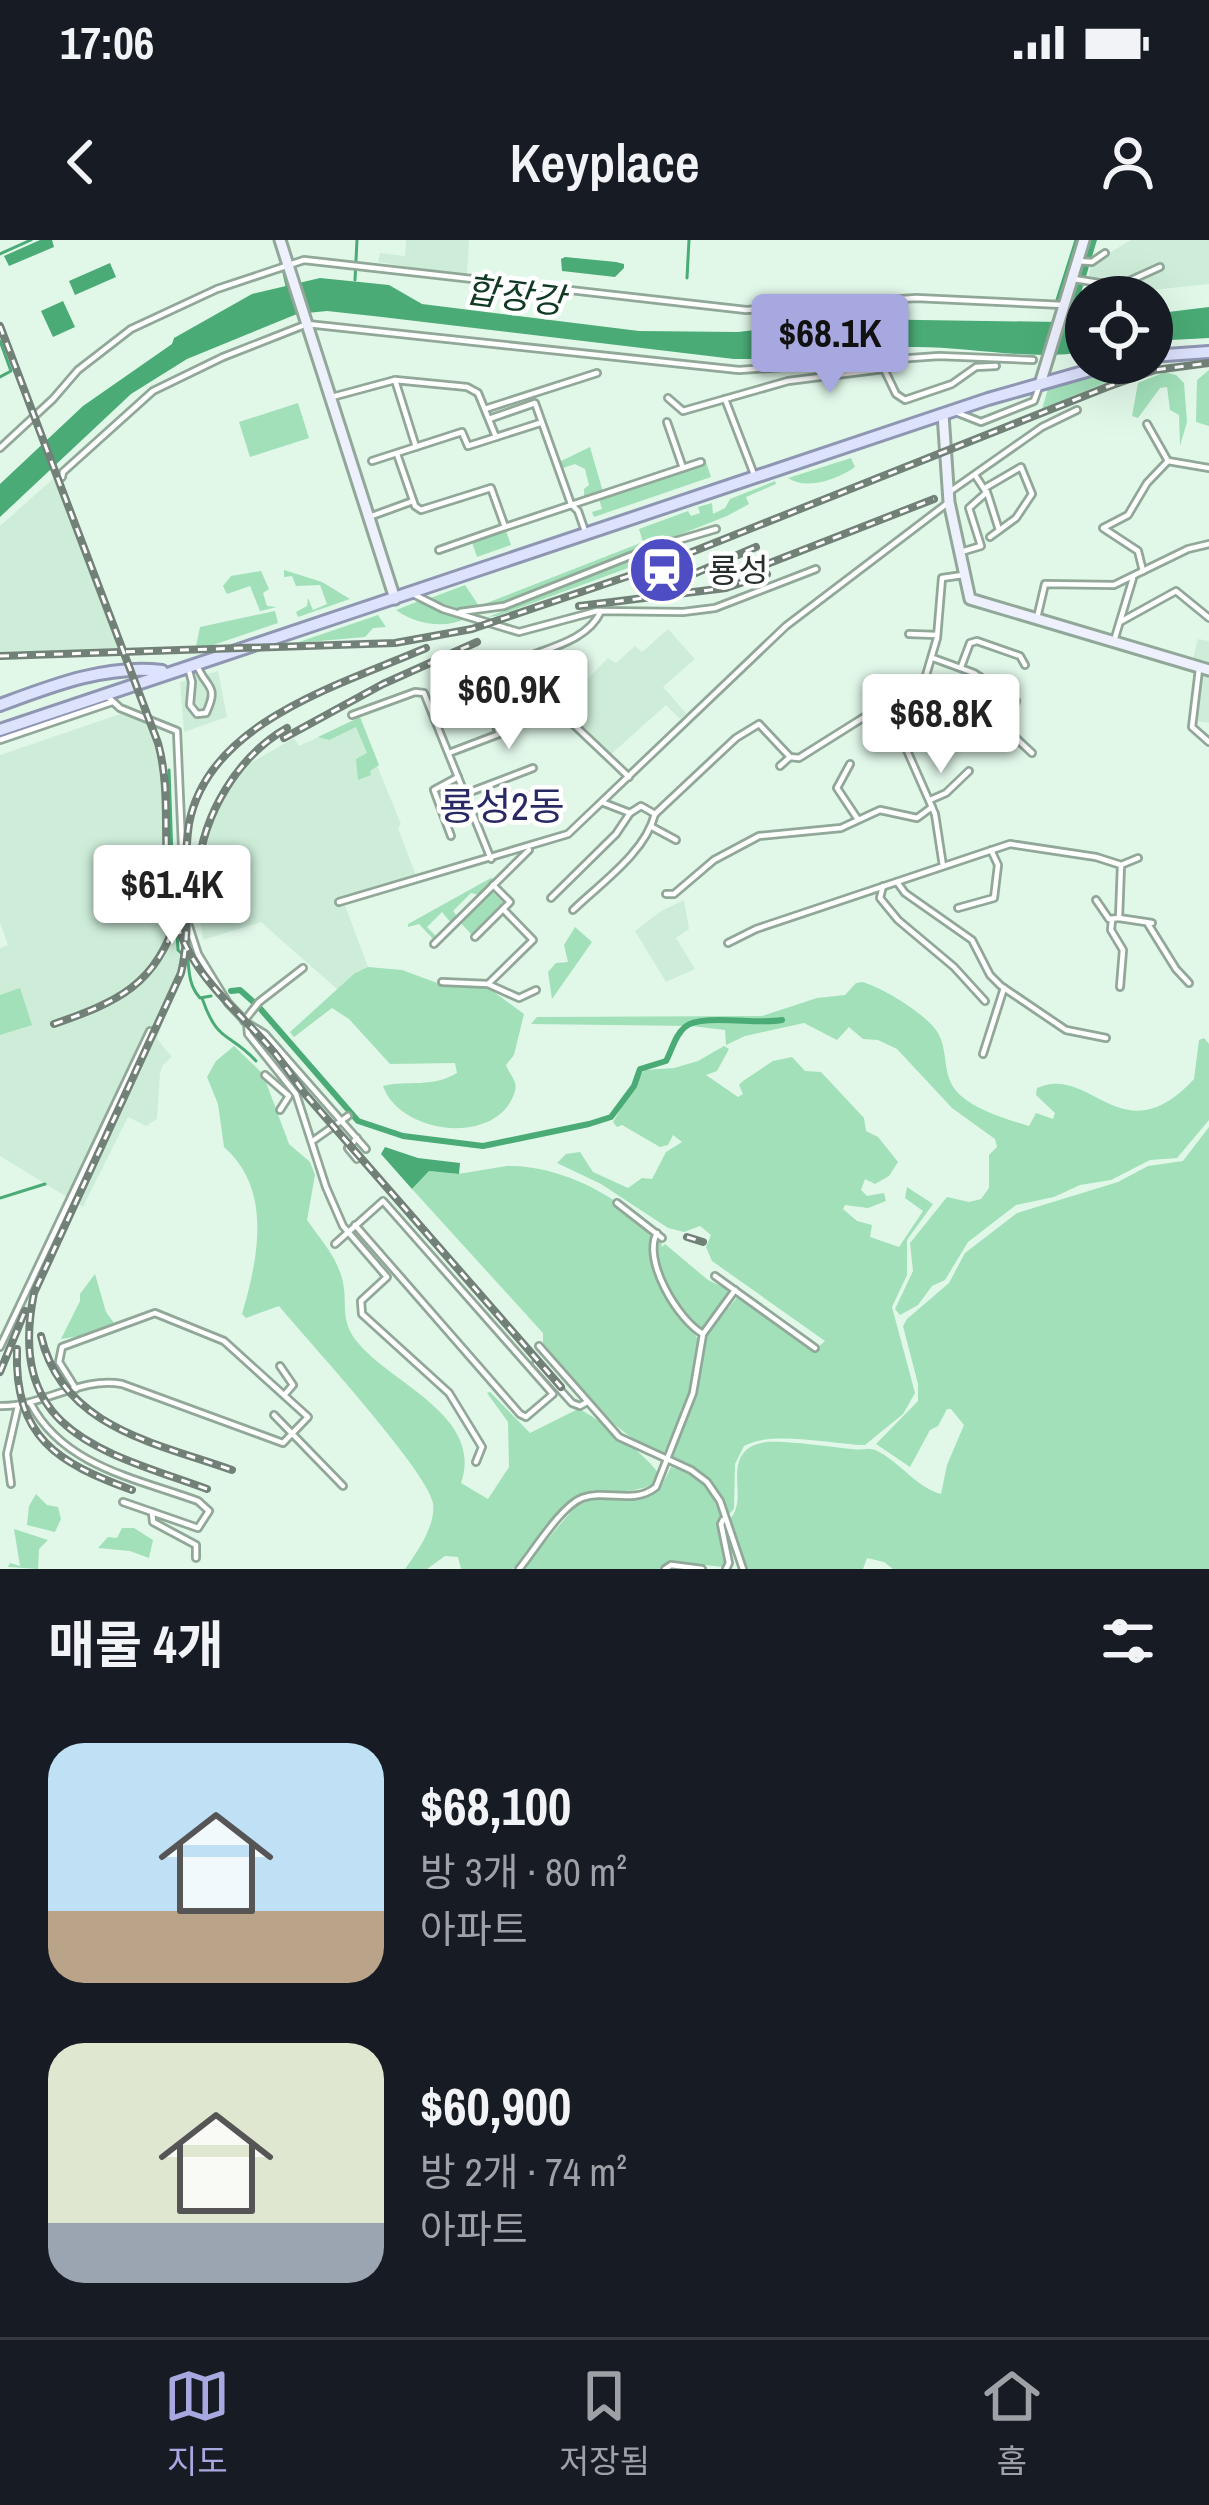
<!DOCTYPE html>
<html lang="ko">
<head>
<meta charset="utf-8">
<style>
  :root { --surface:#171b24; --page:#242831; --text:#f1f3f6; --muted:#9ea1a6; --line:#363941; --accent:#a8a8e0 }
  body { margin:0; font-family:"Archivo Narrow","Noto Sans KR",sans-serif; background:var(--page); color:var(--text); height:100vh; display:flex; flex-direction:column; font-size:45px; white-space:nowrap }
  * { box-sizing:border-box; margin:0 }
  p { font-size:39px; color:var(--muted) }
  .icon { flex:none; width:66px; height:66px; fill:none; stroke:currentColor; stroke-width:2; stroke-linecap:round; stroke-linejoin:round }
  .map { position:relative; height:1329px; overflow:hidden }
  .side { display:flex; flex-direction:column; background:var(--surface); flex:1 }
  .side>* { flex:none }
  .buttons { position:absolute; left:1065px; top:36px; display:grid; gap:24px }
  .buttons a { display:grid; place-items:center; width:108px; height:108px; border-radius:50%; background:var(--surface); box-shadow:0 12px 48px #0002; font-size:60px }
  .price { position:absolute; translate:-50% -102px; padding:0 27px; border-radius:12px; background:#fff; color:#222; font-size:39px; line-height:78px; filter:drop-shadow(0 3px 6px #0008) }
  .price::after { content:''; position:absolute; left:50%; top:72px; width:36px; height:27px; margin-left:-18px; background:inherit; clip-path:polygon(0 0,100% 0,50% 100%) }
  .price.selected { background:var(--accent); color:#111 }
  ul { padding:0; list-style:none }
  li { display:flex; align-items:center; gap:36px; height:300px; padding:0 48px }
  li span { display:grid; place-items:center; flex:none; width:336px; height:240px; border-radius:36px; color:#555 }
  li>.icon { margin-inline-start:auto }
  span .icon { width:144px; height:144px; fill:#fffc; stroke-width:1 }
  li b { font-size:51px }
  h2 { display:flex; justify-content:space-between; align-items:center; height:144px; padding:0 48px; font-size:51px }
  .status { display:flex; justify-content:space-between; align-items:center; height:84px; padding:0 60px; background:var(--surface); direction:ltr }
  .status svg { height:33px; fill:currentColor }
  header { display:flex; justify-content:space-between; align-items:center; height:156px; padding:0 48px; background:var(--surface); font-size:54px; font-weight:600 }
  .tabs { display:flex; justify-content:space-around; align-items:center; height:168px; border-top:3px solid var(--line); background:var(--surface); font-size:33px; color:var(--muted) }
  .tabs a { display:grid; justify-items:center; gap:6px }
  .tabs .selected { color:var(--accent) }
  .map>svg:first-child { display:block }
  .built { fill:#ceedd9 }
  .green { fill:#a1e0b9 }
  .water { fill:#4aab76 }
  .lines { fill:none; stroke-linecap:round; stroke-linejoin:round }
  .stream { stroke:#4aab76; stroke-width:3 }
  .canal { stroke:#4aab76; stroke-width:6 }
  .street-casing { stroke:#91a899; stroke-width:10 }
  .secondary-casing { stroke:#91a899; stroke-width:15 }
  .primary-casing { stroke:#8f96b2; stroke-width:16 }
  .street { stroke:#fff; stroke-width:4.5 }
  .secondary { stroke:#eef0fe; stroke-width:9 }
  .primary { stroke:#dde2fd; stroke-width:10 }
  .rail-casing { stroke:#728178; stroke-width:8 }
  .rail { stroke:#fff; stroke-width:3; stroke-dasharray:9; stroke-linecap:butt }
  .labels { text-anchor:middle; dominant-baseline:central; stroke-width:9; stroke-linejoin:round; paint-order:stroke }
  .poi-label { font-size:33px; fill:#262f29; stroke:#fff; text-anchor:start }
  .water-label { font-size:36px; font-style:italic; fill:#103a24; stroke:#fff }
  .quarter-label { font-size:39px; fill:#292a64; stroke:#fff }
</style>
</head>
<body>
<div class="status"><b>17:06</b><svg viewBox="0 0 49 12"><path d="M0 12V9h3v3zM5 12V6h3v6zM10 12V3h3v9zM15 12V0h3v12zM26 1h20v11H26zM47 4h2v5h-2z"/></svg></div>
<header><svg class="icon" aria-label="back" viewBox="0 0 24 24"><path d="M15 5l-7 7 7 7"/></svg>Keyplace<svg class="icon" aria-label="person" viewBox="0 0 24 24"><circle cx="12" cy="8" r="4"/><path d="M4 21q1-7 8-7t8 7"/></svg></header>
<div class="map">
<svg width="1209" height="1329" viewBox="0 0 1209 1329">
  <rect width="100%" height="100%" fill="#e1f8e9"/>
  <!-- built -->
  <g class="built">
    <polygon points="406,0 469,0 467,36 378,22 380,13 405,16"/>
    <polygon points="1131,0 1209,0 1209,44 1085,57 1091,24"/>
    <polygon points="54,238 121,409 0,412 0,286"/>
    <polygon points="668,389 695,419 663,447 686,473 680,479 666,465 609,516 553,462 571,445 577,450 608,418 616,423 635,406 642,412"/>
    <polygon points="1198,399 1209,401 1209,483 1195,481 1203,426 1192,422"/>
    <polygon points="218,431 227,477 184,492 180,442"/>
    <polygon points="123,473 147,480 153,495 162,535 170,693 175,694 177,712 185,721 157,799 172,817 163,825 160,833 157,879 146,886 128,877 83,967 0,916 0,708 8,705 0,683 0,515"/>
    <polygon points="358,479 401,584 398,588 416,636 343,660 368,727 355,733 339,751 261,682 203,700 194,640 201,606 219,561 223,562 242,528 294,498 299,506"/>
    <polygon points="684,660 689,689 676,698 695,729 666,742 635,691 661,671"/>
  </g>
  <!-- green -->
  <g class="green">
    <polygon points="1118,130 1124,135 1042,169 1048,149"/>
    <polygon points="1209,130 1209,186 1196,182 1197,140"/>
    <polygon points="1165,132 1176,135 1184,143 1187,182 1180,206 1179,175 1170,170 1167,147 1160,148 1138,178 1132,176 1138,143"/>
    <polygon points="298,163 309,198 250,217 239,182"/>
    <polygon points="590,207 603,252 584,258 584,249 589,245 585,229 575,224 563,228 559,222"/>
    <path d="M851 218 855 227C840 238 808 251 788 238Z"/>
    <polygon points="706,222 711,237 594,277 592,272 602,269 599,259"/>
    <polygon points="775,241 776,244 746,257 749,264 727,276 496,367 463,370 428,359 465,345 479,366 643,302 639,289 688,271 691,276 700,273 698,267 712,263 713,274 725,268 730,259"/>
    <polygon points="506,291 511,305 477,317 472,302"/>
    <polygon points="680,309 497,376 488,377 637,317"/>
    <polygon points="284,330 322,342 350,359 298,377 296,372 307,366 308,358 313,370 327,364 320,345 296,346 292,336 284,337"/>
    <polygon points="261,331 269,349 263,353 267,366 277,367 260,371 250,346 227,354 223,346 231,336"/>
    <path d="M419 361 459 375 465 379C443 389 415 384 396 370Z"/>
    <polygon points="275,371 278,383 213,405 196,406 200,387"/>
    <polygon points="378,375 386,387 373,388 365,397 296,403"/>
    <polygon points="360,477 379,525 370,531 371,535 358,540 356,519 367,513 356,487 329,500 318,497"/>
    <polygon points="491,638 496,639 479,655 471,653 453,671 456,675 451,683 442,672 427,687 437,697 434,700 419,684 408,687 408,684"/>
    <polygon points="491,651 503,662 471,694 460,682"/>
    <polygon points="575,687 592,702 552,759 548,732 556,723 568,722 564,705"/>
    <path d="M368 727 402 730 448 747H487L524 774 514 815 506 825C509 834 518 841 515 851 499 907 400 895 383 846 408 840 433 848 457 833L455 823 390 824 349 779 332 768 294 797 290 792 355 733Z"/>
    <path d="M862 742C882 747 930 776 939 795 949 815 941 837 960 855 978 871 1006 879 1029 886L1036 873 1053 879 1055 873 1036 855 1037 848C1091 823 1122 917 1194 839L1199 800 1204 798 1209 804V880L1177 918 1150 920 1111 940 1080 945 1054 957 1016 965 968 1002 945 1040 932 1046 918 1065 900 1075 895 1069 913 1031 910 1003 947 957 969 962 981 959 989 948V915L997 907 995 899 952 868 897 809 878 800 863 799 849 787 837 800 804 783 745 796 726 805 725 790 691 786 531 784 537 777 762 776 817 758 845 755 856 743Z"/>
    <polygon points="20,748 32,785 0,795 0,755"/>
    <path d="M234 806 263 834 289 904 310 922 315 935 307 980C320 999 334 1013 341 1035 350 1063 337 1079 359 1104 394 1145 484 1177 461 1243L488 1259 509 1227 508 1182 487 1153 490 1152 530 1193 578 1169C591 1172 652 1220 658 1233L653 1244C631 1255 610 1249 586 1254 561 1258 530 1309 513 1329H461L458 1317 445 1316 427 1329H405C418 1311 436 1285 433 1263 427 1230 307 1100 279 1066L246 1078 242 1074C258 1019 273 950 224 907L218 864 207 837 216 821Z"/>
    <path d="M724 806 729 809 717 831 706 835 738 857 743 854 739 845 743 841 773 821 792 817 805 831 821 832 864 878 866 891 878 897 898 922 889 936 875 944 865 939 861 950 867 956 884 953 886 961 868 968 845 965 843 969 857 981 872 985 870 997 899 1007 923 971 905 958 907 947 933 964 907 1000V1035L892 1067 915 1153 903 1174 865 1205C830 1204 772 1190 744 1206L735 1224 734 1269 728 1275 713 1244 673 1217 699 1139 708 1093 739 1055 815 1110 825 1101 712 1021 706 1007 711 995 700 986 684 992 668 988 601 944 557 923 566 914 580 912 593 932 628 948 642 938 652 939 666 912 682 902 673 895 668 905 660 907 622 885 617 887 613 882 644 830 674 828 698 821Z"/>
    <path d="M1209 887V1329H893L884 1322 867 1318 863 1329H747L730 1279C746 1261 730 1234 742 1215 748 1206 756 1204 766 1202 784 1200 832 1207 852 1209 863 1211 870 1206 879 1212 902 1224 916 1247 941 1254L947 1225 964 1185 951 1169H947L938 1186 930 1190 910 1227 876 1204 918 1161V1144L903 1086 907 1079 949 1043 965 1013 1017 973 1118 942 1148 926 1183 921Z"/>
    <path d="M507 926C555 924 622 955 651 994 649 1021 662 1056 680 1079 687 1087 694 1092 700 1102L690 1151 663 1215C610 1193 579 1146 543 1103V1093L412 949 429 931 458 934Z"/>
    <path d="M661 1000 662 1007 665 1004 708 1040 727 1049 728 1058 706 1088H695C675 1064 653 1033 656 1001Z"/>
    <polygon points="95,1034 106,1072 114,1083 92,1094 61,1099 80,1061 80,1054"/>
    <path d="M671 1227C698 1234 714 1250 723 1277L719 1285 727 1323 723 1327 678 1322 659 1329H522L576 1266 591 1260 649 1257 661 1247Z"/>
    <polygon points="36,1254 47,1265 58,1267 61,1279 55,1292 27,1285 29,1266"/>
    <polygon points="122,1288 134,1288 153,1300 149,1318 130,1311 98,1308 108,1297 117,1298"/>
    <polygon points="14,1289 48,1300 39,1309 38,1329 8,1327 10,1323 20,1326"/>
  </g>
  <!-- water -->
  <g class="water">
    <polygon points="40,0 52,0 54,7 9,26 4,16"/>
    <path d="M1089 0H1097L1074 76 1086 82V112C1027 121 969 106 910 107 851 108 793 119 734 119L382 77 327 71 297 74 187 119 131 154 0 277V244L83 166 172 104 174 98 252 54 320 38 389 45 422 64 639 91 738 92 854 79 1060 82Z"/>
    <polygon points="565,17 616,22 624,24 624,28 615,37 562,31 561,19"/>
    <polygon points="110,23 116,37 75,55 69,41"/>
    <polygon points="63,61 75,87 53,97 41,71"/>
    <polygon points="1209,67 1209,98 1152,101 1152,74"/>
    <polygon points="385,907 418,918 460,923 459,934 429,931 412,949 381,914"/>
  </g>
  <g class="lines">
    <!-- stream -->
    <g class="stream">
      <polyline points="275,0 281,19"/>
      <polyline points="285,0 291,17"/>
      <polyline points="0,14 31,0"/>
      <polyline points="283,29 287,46"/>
      <polyline points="687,38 689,0"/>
      <polyline points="355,40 357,0"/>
      <polyline points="1057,60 1076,0"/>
      <polyline points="0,101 11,131 0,137"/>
      <polyline points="169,530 173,646 177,667"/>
      <path d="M177 694 178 710 188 720C189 734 190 747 200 758L211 756"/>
      <path d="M202 758C218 804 228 791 256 821"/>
      <polyline points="0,958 45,944"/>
    </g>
    <!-- canal -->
    <path class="canal" d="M231 751 240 750 258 766 358 881 403 896 483 906 589 884 611 877 634 846 640 829 666 821C672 810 675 795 685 787 700 773 759 785 782 780"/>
    <!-- street casing -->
    <g class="street-casing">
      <g id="street">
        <polyline points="1077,21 1092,22 1105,13"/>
        <polyline points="1074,39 1118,46 1160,27"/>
        <polyline points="395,140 416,207"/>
        <polyline points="332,157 395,140 467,147 478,153 496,197"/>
        <polyline points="668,158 683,171 788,141 884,129 896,154 905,160 952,144 976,127 996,126"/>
        <polyline points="725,159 755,237"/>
        <polyline points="485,169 597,133"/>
        <polyline points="958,173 981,182 1034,161 1039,147"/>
        <polyline points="489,179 535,163 571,264 578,271 586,294"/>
        <polyline points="667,182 683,228"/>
        <polyline points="0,208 53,159 78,130 131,89 217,49 304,20 746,70 916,58 1063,65"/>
        <polyline points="397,214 415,266 421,270 491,248 505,287 701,222"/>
        <polyline points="372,221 462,192 468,206 540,183"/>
        <polyline points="1168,221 1209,228"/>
        <polyline points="975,235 988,255 999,290"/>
        <polyline points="62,237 63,232 153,151 223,117 307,84 739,130 939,116 1033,120"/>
        <polyline points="985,248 1021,227 1032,254 1016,278 990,297"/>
        <polyline points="948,253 1042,187 1077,170"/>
        <polyline points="369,277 413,261"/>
        <polyline points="439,310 505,287"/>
        <polyline points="961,312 981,306 969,268 987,252"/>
        <polyline points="1143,331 1138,311 1103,288 1128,275 1147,243 1168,221 1147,184"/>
        <polyline points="413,354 443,369 519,392 597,371 683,372 715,368 816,329"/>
        <polyline points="460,372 504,366 648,309 716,289"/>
        <polyline points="1037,378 1045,344 1114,345 1188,309 1209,304"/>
        <polyline points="1120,382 1176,351 1209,378"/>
        <polyline points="909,394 937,395"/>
        <polyline points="1114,401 1133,338"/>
        <path d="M535 414C560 405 590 396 601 371"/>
        <polyline points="933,418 974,433 1016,461 1005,488 1032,513"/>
        <path d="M188 427 192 442 190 465 197 474 206 473C220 444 205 448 197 425"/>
        <polyline points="961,427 970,403 977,401 1020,416 1025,425"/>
        <polyline points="1199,429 1192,487 1209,502"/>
        <polyline points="918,451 927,468 938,476"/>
        <polyline points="106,455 120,468 177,491 185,674 198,714 228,763 247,783 265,794 366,909"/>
        <polyline points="887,465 935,574 943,626"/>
        <polyline points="432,470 537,434 551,463 629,537"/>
        <polyline points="352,475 415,452 424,453 491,619"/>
        <polyline points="0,500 112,462"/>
        <polyline points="449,513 499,494 489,467"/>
        <polyline points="850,524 837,548 857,578"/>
        <polyline points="780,526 790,517"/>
        <polyline points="465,554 533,528"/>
        <polyline points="930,560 946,553 969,531"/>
        <polyline points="604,563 630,573 641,566 655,574 736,498 759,484 790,517 799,518 877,469 922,449 937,398 942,338 963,335"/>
        <polyline points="652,587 676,600"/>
        <polyline points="451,596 434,550 458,537"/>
        <polyline points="897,642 905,653 972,700 990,735 1001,746 1066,790 1106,798"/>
        <polyline points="883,646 880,658 898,680 954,727 985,761"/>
        <polyline points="666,654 674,654 714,620 759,596 841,588 880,570 917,578 932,567"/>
        <polyline points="551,658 616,594 630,573"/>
        <polyline points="1096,660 1109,679 1119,678 1121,625"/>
        <polyline points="339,662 568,594 786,386 949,262"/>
        <polyline points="958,668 994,658 998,625 991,610"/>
        <path d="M573 670C601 643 645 613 655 574"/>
        <polyline points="1119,678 1152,683"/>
        <polyline points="1112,680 1111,690 1123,710 1120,747"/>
        <polyline points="1148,684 1176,729 1189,743"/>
        <polyline points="475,697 510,662 493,645"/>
        <polyline points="728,703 756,689 1010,604 1096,617 1121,625 1138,618"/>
        <polyline points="434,704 529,610"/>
        <polyline points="442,742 488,744 533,700 503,669"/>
        <polyline points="488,744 519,758 536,750"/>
        <polyline points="244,781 259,762 303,728"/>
        <polyline points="247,783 248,794 296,854 326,947 343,986 387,1037 361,1061 362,1074 449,1153 482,1207 476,1222"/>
        <polyline points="983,814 1004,748"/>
        <polyline points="265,835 289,856 280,870"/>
        <polyline points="314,900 348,876"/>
        <polyline points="357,919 348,908 357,898"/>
        <polyline points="617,963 662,998"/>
        <path d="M657 993C642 1020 678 1080 703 1094"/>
        <polyline points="335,1004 383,961 553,1154 526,1177 520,1174 355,985"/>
        <polyline points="715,1036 815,1108"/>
        <polyline points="539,1106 619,1197 691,1230 707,1242 720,1261 743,1329"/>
        <polyline points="0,1107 150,791"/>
        <polyline points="536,1123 572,1163 580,1166 587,1162"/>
        <polyline points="280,1126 293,1145 286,1153"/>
        <path d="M31 1164C63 1226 138 1239 198 1261L209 1271 198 1288 123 1262"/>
        <path d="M0 1166C42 1167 81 1136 122 1144L283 1203 308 1177 224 1101 155 1073 62 1107 59 1122 76 1149"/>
        <polyline points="274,1175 343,1246"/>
        <polyline points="11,1244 7,1214 18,1166"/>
        <polyline points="152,1272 153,1282 196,1305 196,1318"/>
        <polyline points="723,1280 721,1284 729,1323 726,1329"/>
        <path d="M519 1329C534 1311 561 1266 582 1258 607 1249 634 1265 656 1247L693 1153 703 1094 735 1050"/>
        <polyline points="665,1329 671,1325 702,1329"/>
      </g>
    </g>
    <!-- secondary casing -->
    <g class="secondary-casing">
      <g id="secondary">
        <polyline points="280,0 395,359"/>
        <polyline points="1040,144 1084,0"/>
        <polyline points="943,174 949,262 970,359 1209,430"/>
      </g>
    </g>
    <!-- primary casing -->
    <g class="primary-casing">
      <g id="primary">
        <polyline points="1152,116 1209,112"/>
        <path d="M0 465C51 446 107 424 162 431"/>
        <polyline points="0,490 988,159 1115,123"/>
      </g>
    </g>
    <!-- street -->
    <use href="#street" class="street"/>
    <!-- secondary -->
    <use href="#secondary" class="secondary"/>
    <!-- primary -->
    <use href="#primary" class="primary"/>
    <!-- rail casing -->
    <g class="rail-casing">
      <g id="rail">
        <path d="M0 86 158 503C172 553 161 608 171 660 184 732 229 760 273 811 285 825 295 841 306 855L561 1147"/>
        <polyline points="749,331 934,259"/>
        <polyline points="663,347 756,307"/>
        <polyline points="579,366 726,348 767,334"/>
        <polyline points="0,416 395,403 472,389 649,329 1107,147 1155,130 1209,123"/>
        <polyline points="284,498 383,444 477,402"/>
        <path d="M198 631C203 574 238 516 287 488"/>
        <path d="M54 784C117 762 157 745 177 676"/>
        <polyline points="687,997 703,1002"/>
        <path d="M41 1096C62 1187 156 1203 232 1230"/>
        <path d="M17 1109C14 1198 58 1223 132 1250"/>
        <polyline points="0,1132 25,1071"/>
        <path d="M207 1249C102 1211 6 1193 34 1053L181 733C193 684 181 634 189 584 208 481 343 444 426 408"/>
      </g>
    </g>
    <!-- rail -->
    <use href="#rail" class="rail"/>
  </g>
  <!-- icons -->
  <defs>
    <g id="station-disc" transform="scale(3.45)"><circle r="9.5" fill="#4f4dc4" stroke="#fff"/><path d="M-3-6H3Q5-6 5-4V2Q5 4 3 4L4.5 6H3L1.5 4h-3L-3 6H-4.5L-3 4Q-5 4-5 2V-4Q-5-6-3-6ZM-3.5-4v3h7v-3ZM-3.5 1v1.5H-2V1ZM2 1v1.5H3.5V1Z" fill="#fff"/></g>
  </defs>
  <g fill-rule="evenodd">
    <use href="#station-disc" x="662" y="330"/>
  </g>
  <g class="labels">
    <!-- poi labels -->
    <g class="poi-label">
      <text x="708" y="330">룡성</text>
    </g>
    <!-- water labels -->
    <g class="water-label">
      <text transform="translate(515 55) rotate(7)">합장강</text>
    </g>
    <!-- quarter labels -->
    <g class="quarter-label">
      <text x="502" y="566">룡성2동</text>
    </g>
  </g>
</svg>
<div class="buttons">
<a><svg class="icon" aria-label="locate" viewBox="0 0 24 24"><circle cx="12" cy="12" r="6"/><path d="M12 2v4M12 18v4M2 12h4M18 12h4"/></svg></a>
</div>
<b class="price selected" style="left:830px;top:156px">$68.1K</b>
<b class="price" style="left:509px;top:512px">$60.9K</b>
<b class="price" style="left:941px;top:536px">$68.8K</b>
<b class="price" style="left:172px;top:707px">$61.4K</b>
</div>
<section class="side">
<h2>매물 4개<svg class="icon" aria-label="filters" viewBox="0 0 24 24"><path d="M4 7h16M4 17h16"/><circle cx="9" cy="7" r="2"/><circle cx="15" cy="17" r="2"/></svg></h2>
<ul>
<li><span style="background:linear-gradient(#bfe0f5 70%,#b9a48a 0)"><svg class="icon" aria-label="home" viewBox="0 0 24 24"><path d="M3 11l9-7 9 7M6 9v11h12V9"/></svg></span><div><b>$68,100</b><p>방 3개 · 80 m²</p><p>아파트</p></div></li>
<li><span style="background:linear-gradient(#dfe7d0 75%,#9aa5b1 0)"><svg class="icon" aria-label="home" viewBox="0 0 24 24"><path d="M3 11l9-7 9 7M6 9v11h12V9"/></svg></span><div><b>$60,900</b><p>방 2개 · 74 m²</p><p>아파트</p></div></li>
</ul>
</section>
<nav class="tabs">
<a class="selected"><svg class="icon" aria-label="map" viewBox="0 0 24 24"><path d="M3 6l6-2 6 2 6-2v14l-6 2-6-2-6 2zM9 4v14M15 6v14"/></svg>지도</a>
<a><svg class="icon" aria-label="saved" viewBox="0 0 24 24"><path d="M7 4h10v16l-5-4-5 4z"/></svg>저장됨</a>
<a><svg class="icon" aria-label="home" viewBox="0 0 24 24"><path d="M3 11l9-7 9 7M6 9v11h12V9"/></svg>홈</a>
</nav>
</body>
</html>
